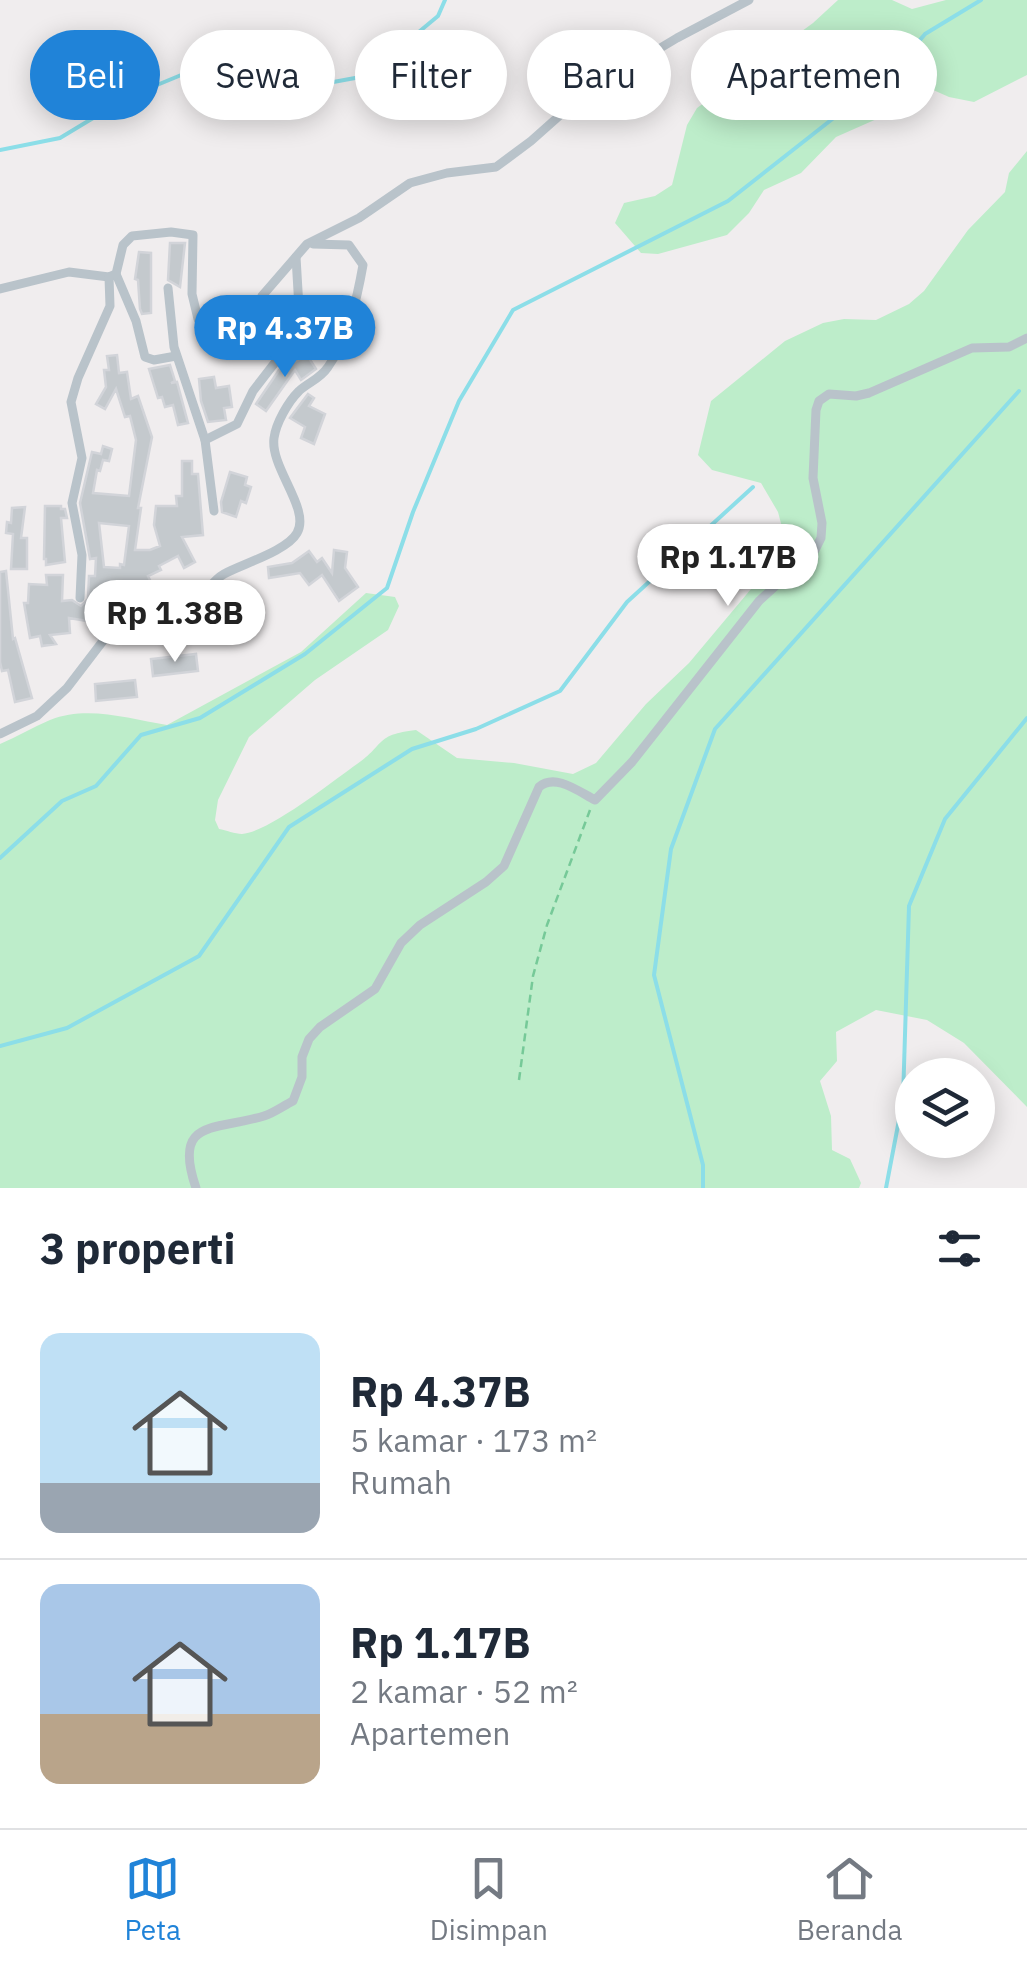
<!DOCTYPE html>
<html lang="id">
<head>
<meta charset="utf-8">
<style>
  :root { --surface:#fff; --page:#f6f6f7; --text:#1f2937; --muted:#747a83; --line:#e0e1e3; --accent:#2083d8 }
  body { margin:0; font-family:"IBM Plex Sans",sans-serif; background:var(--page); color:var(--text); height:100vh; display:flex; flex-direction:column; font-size:38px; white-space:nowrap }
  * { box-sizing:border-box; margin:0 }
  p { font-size:32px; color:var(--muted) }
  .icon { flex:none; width:55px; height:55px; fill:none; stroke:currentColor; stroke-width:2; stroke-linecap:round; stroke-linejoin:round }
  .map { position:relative; height:1188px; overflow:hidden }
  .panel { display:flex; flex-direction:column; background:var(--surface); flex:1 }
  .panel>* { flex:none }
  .banner { position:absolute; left:30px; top:30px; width:968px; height:90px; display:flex; gap:20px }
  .controls { position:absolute; left:895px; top:1058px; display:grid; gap:20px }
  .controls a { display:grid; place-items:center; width:100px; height:100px; border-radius:50%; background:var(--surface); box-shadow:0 5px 25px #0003; font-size:50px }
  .price { position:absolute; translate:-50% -85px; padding:0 22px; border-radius:35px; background:#fff; color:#222; font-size:32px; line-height:65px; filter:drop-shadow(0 2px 5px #0008) }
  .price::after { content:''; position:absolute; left:50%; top:60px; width:30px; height:22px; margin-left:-15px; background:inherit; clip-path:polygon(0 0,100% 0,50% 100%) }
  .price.current { background:var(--accent); color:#fff }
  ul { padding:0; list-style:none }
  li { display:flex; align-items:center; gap:30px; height:250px; padding:0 40px }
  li+li { border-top:2px solid var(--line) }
  li span { display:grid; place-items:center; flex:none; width:280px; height:200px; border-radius:20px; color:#555 }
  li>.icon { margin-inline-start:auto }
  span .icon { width:120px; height:120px; fill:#fffc; stroke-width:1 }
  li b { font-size:42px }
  h2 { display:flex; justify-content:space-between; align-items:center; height:120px; padding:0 40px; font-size:42px }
  .pill { padding:0 35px; border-radius:45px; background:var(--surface); box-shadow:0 5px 25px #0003; font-size:35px; line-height:90px }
  .pill.current { background:var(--accent); color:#fff }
  .dock { display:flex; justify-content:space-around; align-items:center; height:140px; border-top:2px solid var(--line); background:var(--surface); font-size:28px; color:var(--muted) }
  .dock a { display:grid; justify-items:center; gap:5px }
  .dock .current { color:var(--accent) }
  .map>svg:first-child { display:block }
  .green { fill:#bdedca }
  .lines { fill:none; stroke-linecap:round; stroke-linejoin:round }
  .stream { stroke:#8cdee8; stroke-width:4 }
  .building { fill:#c4c9cd; stroke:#d2d4d9; stroke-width:2.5; fill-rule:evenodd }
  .path { stroke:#76c998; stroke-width:2.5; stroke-dasharray:8 5; stroke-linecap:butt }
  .minor { stroke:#b9c3ca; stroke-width:9 }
</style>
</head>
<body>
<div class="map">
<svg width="1027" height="1188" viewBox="0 0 1027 1188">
  <rect width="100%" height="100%" fill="#f0edee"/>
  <!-- green -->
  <g class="green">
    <polygon points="838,0 892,0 912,9 946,0 1027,0 1027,75 974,102 949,97 931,89 907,93 888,114 836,137 801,173 764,190 749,213 727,235 658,254 641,253 615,223 624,203 655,196 672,185 687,125 697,108 813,23"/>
    <path d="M1027 151V1107L964 1043 927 1020 876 1010 836 1032 837 1061 820 1081 831 1116 832 1150 850 1159 861 1183 859 1188H0V744C17 737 33 727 50 720 88 705 129 719 167 725L301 652 366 593 395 597 399 606 388 630 315 680 249 737 218 800 215 820 219 829C226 830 235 834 242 834 269 832 333 781 357 764 386 744 374 735 416 730L457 758 514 763 573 774 596 763 646 704 689 663 772 564 783 531 778 512 761 483 712 470 698 455 711 401 785 341 823 323 844 319 876 320 909 304 924 291 968 230 1005 192 1009 173Z"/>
  </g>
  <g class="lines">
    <!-- stream -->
    <g class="stream">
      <polyline points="0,150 60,138 128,97 186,73 257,96 366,76 438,16 445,0"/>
      <polyline points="0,858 62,801 96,786 141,735 200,718 305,654 387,588 413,512 459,401 513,310 728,201 896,69 925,34 981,0"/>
      <polyline points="0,1046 67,1028 199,956 289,827 412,749 476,729 560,691 627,602 753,487"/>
      <polyline points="703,1188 703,1165 654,975 671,849 715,729 1019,391"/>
      <polyline points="886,1188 903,1099 909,906 945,819 1027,718"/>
    </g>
  </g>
  <!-- building -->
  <g class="building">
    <polygon points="170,243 185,243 180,287 168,280"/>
    <polygon points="139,252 151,253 151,313 142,314 140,309 138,280 135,279"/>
    <polygon points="316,306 321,319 329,316 334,330 303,346 301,343 306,328 307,310"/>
    <path d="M117 355 119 373 127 372 131 399 138 396 152 437 138 508H141L135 550H150L160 546 154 525 156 506H177L176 496H182V461H192V474H198L203 535 182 537 195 562 184 568 178 556 159 566 161 570 148 576 156 593 145 599 116 595 111 625 69 618 70 633 50 635 56 644 42 646 40 636 30 638 24 603H28L29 584 47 585 46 575H63L62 601 72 600 81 606 88 599 89 576H95L96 558 90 559 80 503 92 452 101 454 103 446 112 449 109 461 103 460 100 471 97 470 93 493 129 496 136 440 130 416 125 417 116 389 105 409 96 404 106 387 104 370H109L107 356ZM99 523 129 526 124 565 120 564V568L104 567Z"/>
    <polygon points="307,355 316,369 301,380 295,370 266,411 256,404 279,370"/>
    <polygon points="170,365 175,381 171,383 177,382 188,423 178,425 173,405 165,407 162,397 158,398 149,369"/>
    <polygon points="214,377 216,388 229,386 232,407 224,408 226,420 208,422 201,401 199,379"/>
    <polygon points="308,394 314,398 309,406 325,414 314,444 301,438 305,427 290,418"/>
    <polygon points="230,472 247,477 245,485 251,487 246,503 241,501 236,517 222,512 221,502"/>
    <polygon points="45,506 61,506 61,509 65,509 67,518 61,518 65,562 46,565 46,559 44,559"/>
    <polygon points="25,507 21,538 27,538 27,569 11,569 13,534 6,533 7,522 11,523 12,508"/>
    <polygon points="334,550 347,552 345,568 358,587 339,601 322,575 309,585 300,573 269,578 268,567 292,563 309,551 317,562 322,558 332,573"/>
    <polygon points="6,571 13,639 15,638 32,698 15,702 8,670 2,671 0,662 0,572"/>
    <polygon points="233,589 248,631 235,636 222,609 216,611 211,599"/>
    <polygon points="196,654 198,671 153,676 151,659"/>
    <polygon points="135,680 137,697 96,701 95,684"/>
  </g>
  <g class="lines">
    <!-- path -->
    <polyline class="path" points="519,1080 533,976 547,925 590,810"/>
    <!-- minor -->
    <g class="minor">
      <polyline points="116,274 136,321 145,357 154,360 176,356"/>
      <polyline points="168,288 174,347 205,440 214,511"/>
      <polyline points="0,289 69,272 109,277 116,274 123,245 132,236 171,232 193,235 192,294 198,319 224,330 244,327 255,314 262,296 307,244 359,218 410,183 447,173 496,167 531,141 585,93 677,38 749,0"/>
      <polyline points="205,440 237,424 253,391 294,338 299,308 296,257"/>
      <polyline points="80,598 82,555 72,503 82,458 71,402 78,378 110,306 109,277"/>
      <path d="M0 734 37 716 67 688 106 637 191 605C204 597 211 581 224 574 242 564 287 551 297 533 311 509 270 468 274 438 276 423 288 402 299 391 309 382 320 379 328 367 348 339 357 299 363 265L349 245 313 244"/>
      <path d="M196 1188C172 1118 215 1131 264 1116 274 1113 283 1106 293 1101L302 1077V1057L309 1039 320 1027 375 989 401 943 420 925 486 882 504 866 539 787C555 773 578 791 595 800L632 762 759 601 815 550 821 538 822 523 813 478 816 410 819 401 829 394 856 396 869 393 972 348 1009 347 1027 338"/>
    </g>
  </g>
</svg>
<div class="controls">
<a><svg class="icon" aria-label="layers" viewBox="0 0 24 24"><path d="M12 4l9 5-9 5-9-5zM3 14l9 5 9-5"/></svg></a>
</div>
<b class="price current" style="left:285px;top:380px">Rp 4.37B</b>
<b class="price" style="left:728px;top:609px">Rp 1.17B</b>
<b class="price" style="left:175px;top:665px">Rp 1.38B</b>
<div class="banner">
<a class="pill current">Beli</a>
<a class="pill">Sewa</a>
<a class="pill">Filter</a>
<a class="pill">Baru</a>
<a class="pill">Apartemen</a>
</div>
</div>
<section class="panel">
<h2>3 properti<svg class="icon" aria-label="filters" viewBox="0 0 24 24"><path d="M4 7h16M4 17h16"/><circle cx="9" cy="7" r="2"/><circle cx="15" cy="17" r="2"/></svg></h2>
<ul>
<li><span style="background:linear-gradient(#bfe0f5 75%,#9aa5b1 0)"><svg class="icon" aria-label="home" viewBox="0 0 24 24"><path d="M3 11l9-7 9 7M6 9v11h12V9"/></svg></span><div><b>Rp 4.37B</b><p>5 kamar · 173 m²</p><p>Rumah</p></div></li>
<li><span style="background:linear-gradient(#a9c7e8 65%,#b9a48a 0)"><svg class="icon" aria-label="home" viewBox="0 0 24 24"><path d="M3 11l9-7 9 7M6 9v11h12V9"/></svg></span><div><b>Rp 1.17B</b><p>2 kamar · 52 m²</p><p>Apartemen</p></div></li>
</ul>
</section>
<nav class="dock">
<a class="current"><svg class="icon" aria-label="map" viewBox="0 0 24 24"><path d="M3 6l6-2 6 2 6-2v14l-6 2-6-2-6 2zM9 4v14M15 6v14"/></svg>Peta</a>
<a><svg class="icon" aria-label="saved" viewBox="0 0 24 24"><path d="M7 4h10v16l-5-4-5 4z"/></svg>Disimpan</a>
<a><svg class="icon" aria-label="home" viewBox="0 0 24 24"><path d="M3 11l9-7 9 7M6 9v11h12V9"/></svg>Beranda</a>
</nav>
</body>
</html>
